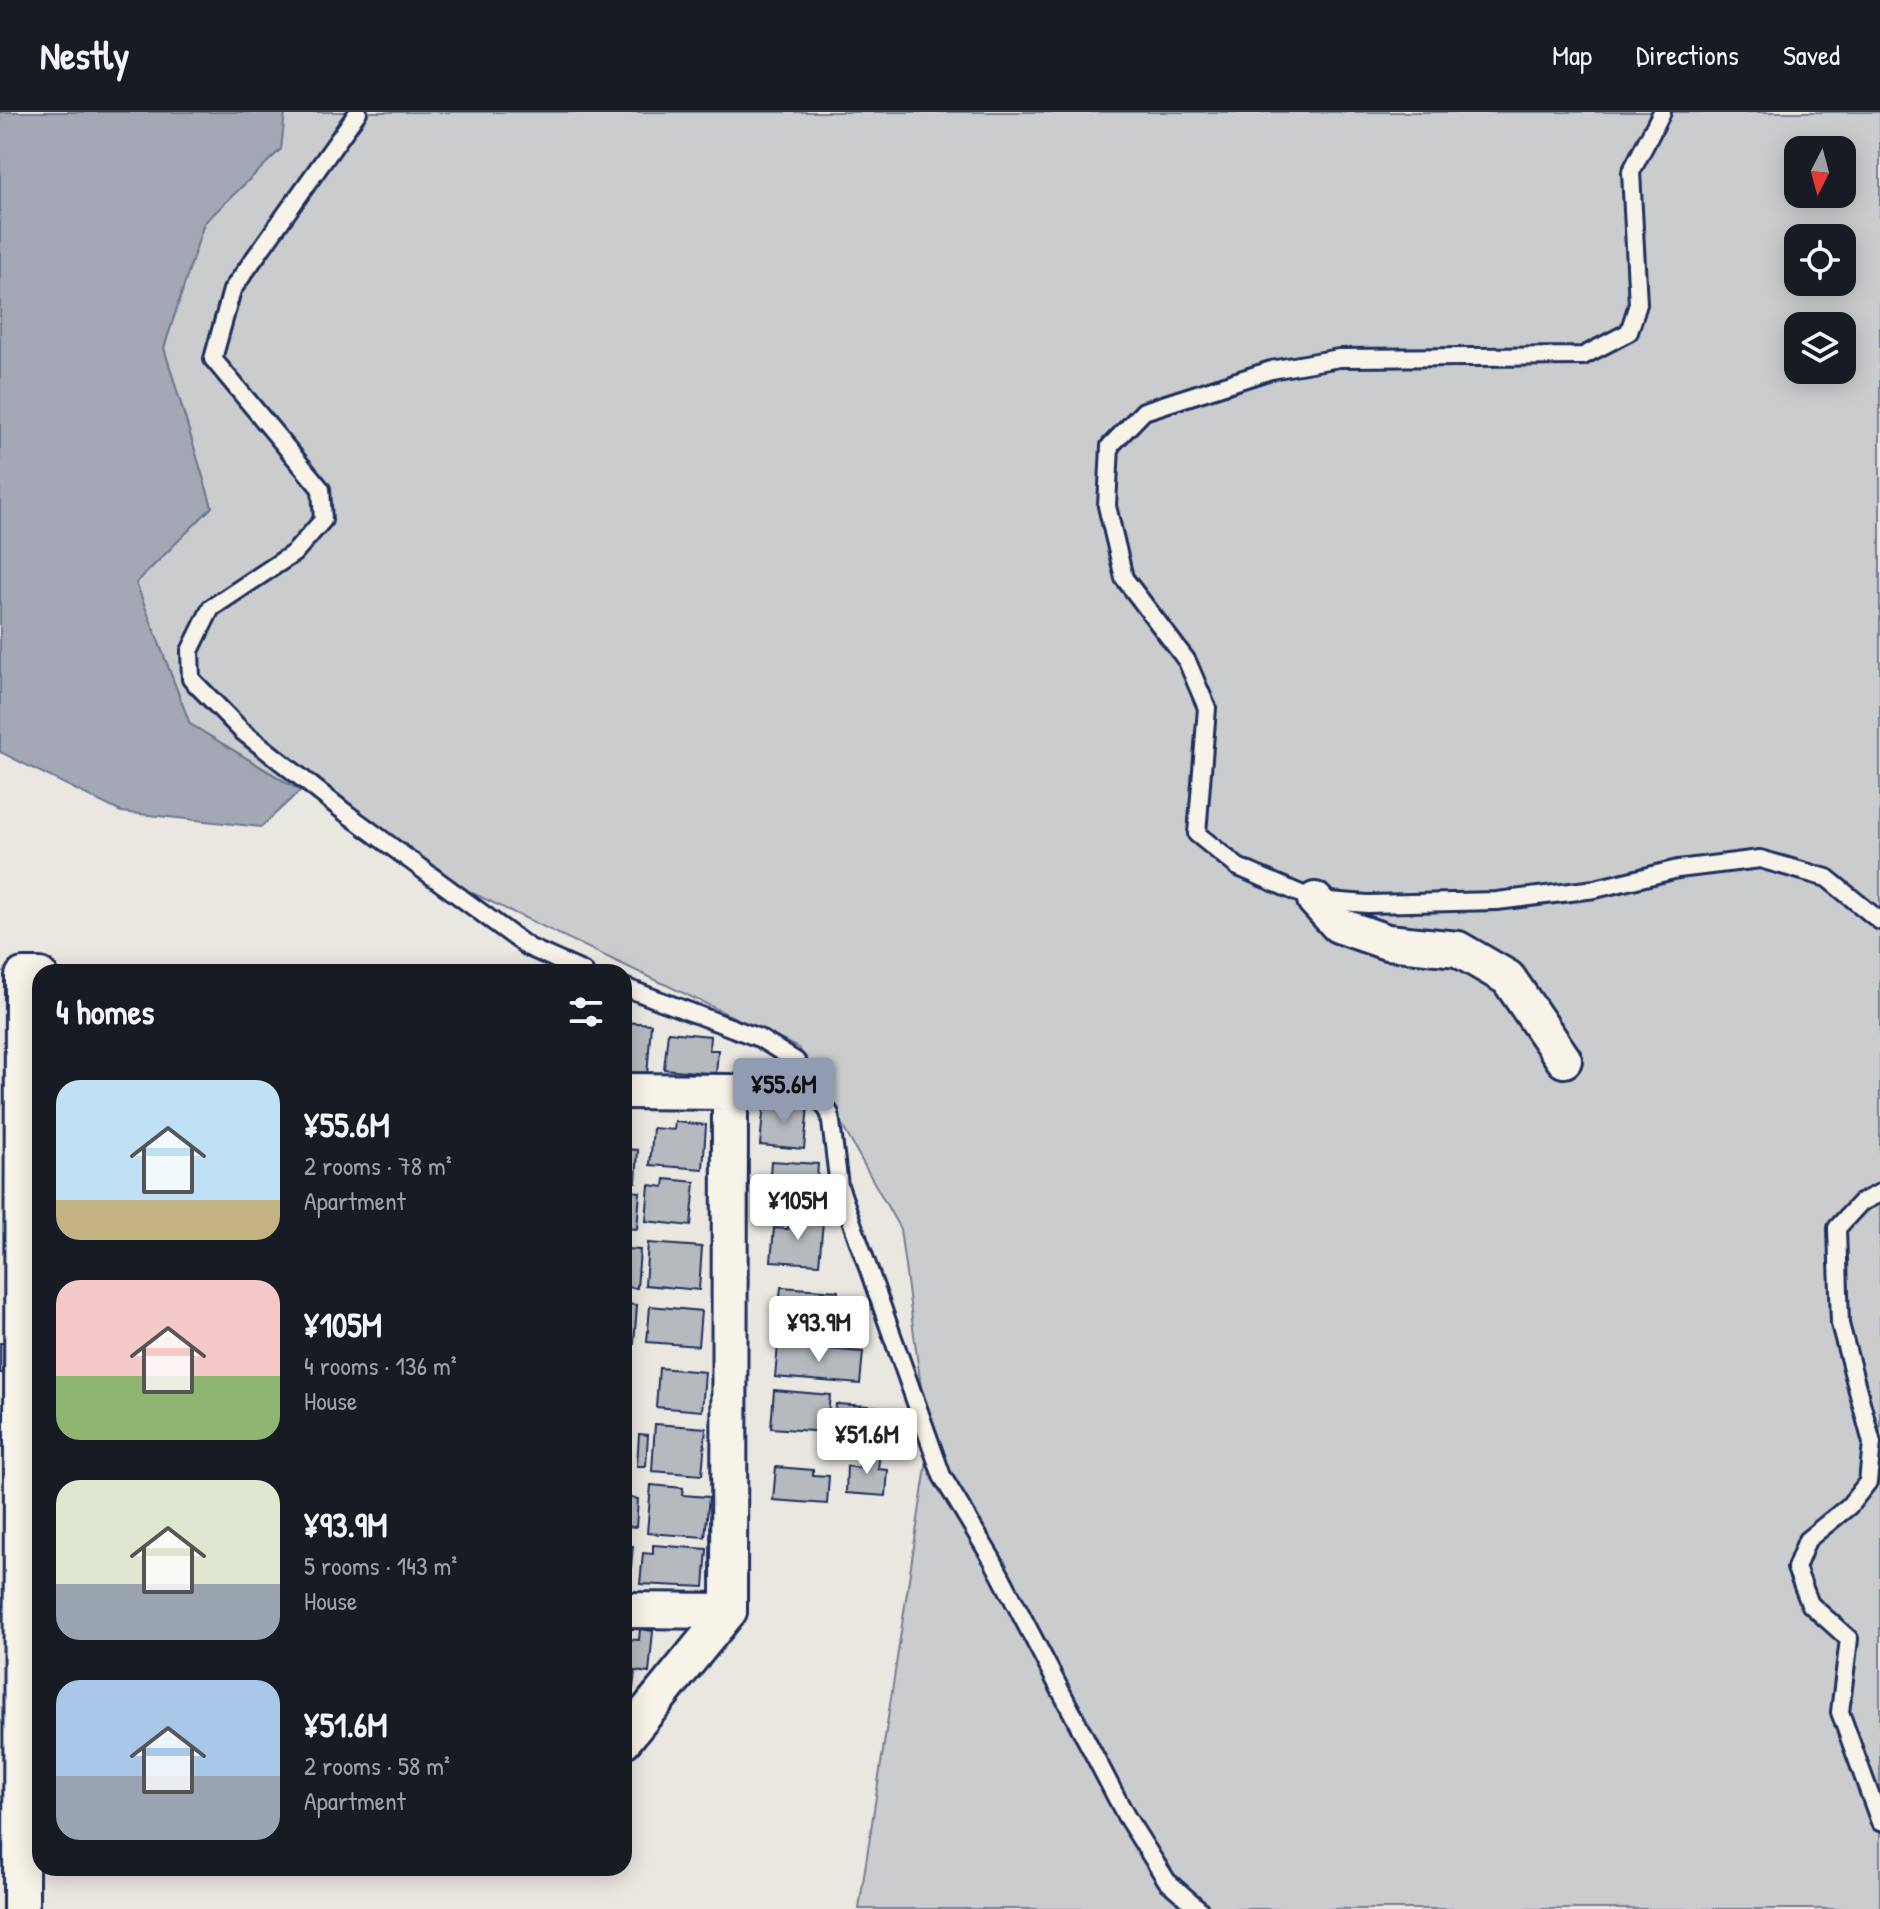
<!DOCTYPE html>
<html lang="en">
<head>
<meta charset="utf-8">
<style>
  :root { --surface:#171b24; --page:#242831; --text:#f1f3f6; --muted:#9ea1a6; --line:#363941; --accent:#919bb2 }
  body { margin:0; font-family:"Patrick Hand",sans-serif; background:var(--page); color:var(--text); height:100vh; display:flex; flex-direction:column; font-size:30px; white-space:nowrap }
  * { box-sizing:border-box; margin:0 }
  p { font-size:26px; color:var(--muted) }
  .icon { flex:none; width:44px; height:44px; fill:none; stroke:currentColor; stroke-width:2; stroke-linecap:round; stroke-linejoin:round }
  .map { position:relative; flex:1; overflow:hidden }
  .side { position:absolute; left:32px; top:852px; width:600px; height:912px; display:flex; flex-direction:column; background:var(--surface); border-radius:24px; box-shadow:0 4px 20px #0003 }
  .side>* { flex:none }
  .needle { width:52px; rotate:186deg }
  .tools { position:absolute; left:1784px; top:24px; display:grid; gap:16px }
  .tools a { display:grid; place-items:center; width:72px; height:72px; border-radius:16px; background:var(--surface); box-shadow:0 4px 20px #0003; font-size:40px }
  .price { position:absolute; translate:-50% -68px; padding:0 18px; border-radius:8px; background:#fff; color:#222; font-size:26px; line-height:52px; filter:drop-shadow(0 2px 4px #0008) }
  .price::after { content:''; position:absolute; left:50%; top:48px; width:24px; height:18px; margin-left:-12px; background:inherit; clip-path:polygon(0 0,100% 0,50% 100%) }
  .price.on { background:var(--accent); color:#111 }
  ul { padding:0; list-style:none }
  li { display:flex; align-items:center; gap:24px; height:200px; padding:0 24px }
  li span { display:grid; place-items:center; flex:none; width:224px; height:160px; border-radius:24px; color:#555 }
  li>.icon { margin-inline-start:auto }
  span .icon { width:96px; height:96px; fill:#fffc; stroke-width:1 }
  li b { font-size:34px }
  h2 { display:flex; justify-content:space-between; align-items:center; height:96px; padding:0 24px; font-size:34px }
  header { display:flex; align-items:center; gap:48px; box-sizing:border-box; height:112px; padding:0 40px; background:var(--surface); border-bottom:2px solid var(--line) }
  header strong { font-size:38px }
  nav { display:flex; gap:44px; margin-inline-start:auto; font-size:28px }
  .map>svg:first-child { display:block }
  .green { fill:#cbcccd; stroke:#737e96; stroke-width:2; fill-rule:evenodd }
  .water { fill:#a3a8b4; stroke:#6d7892; stroke-width:2 }
  .building { fill:#b6babf; stroke:#1b2f5e; stroke-width:2 }
  .lines { fill:none; stroke-linecap:round; stroke-linejoin:round }
  .lane-casing { stroke:#1b2f5e; stroke-width:22 }
  .street-casing { stroke:#1b2f5e; stroke-width:40 }
  .lane { stroke:#f7f3e8; stroke-width:16 }
  .street { stroke:#f7f3e8; stroke-width:34 }
</style>
</head>
<body>
<header>
<strong>Nestly</strong>
<nav><a>Map</a><a>Directions</a><a>Saved</a></nav>
</header>
<div class="map">
<svg width="1880" height="1797" viewBox="0 0 1880 1797">
  <rect width="100%" height="100%" fill="#eae7e0"/>
  <filter id="ink" filterUnits="userSpaceOnUse"><feTurbulence type="fractalNoise" baseFrequency=".0125" numOctaves="2"/><feDisplacementMap in="SourceGraphic" scale="16" xChannelSelector="R" yChannelSelector="G"/><feConvolveMatrix kernelMatrix="1 2 1 2 8 2 1 2 1" color-interpolation-filters="sRGB"/></filter>
  <g filter="url(#ink)">
    <!-- green -->
    <path class="green" d="M285 0H1880V1797H859L929 1335 900 1117 799 936 460 775 190 612 136 471 212 395 164 236 204 111 281 37ZM1798 38H1842V82H1798ZM1798 126H1842V170H1798ZM1798 214H1842V258H1798Z"/>
    <!-- water -->
    <polygon class="water" points="0,0 285,0 281,37 204,111 164,236 212,395 136,471 190,612 300,679 261,715 121,700 0,640"/>
    <!-- building -->
    <g class="building">
      <polygon points="624,910 651,912 647,964 624,962"/>
      <polygon points="668,920 710,924 709,938 718,938 716,962 664,957"/>
      <polygon points="764,991 808,994 804,1037 760,1033"/>
      <polygon points="675,1010 706,1013 703,1057 650,1053 653,1016 674,1018"/>
      <polygon points="624,1037 638,1038 636,1070 624,1069"/>
      <polygon points="771,1049 818,1052 815,1093 768,1089"/>
      <polygon points="665,1067 695,1070 691,1114 646,1109 649,1073 664,1075"/>
      <polygon points="624,1078 640,1080 637,1117 624,1116"/>
      <polygon points="789,1107 823,1110 819,1152 771,1149 774,1116 788,1117"/>
      <polygon points="648,1131 702,1135 699,1178 645,1173"/>
      <polygon points="624,1137 640,1138 637,1176 624,1175"/>
      <polygon points="781,1175 838,1179 835,1218 777,1213"/>
      <polygon points="624,1192 637,1193 634,1232 624,1232"/>
      <polygon points="650,1194 701,1199 698,1234 647,1230"/>
      <polygon points="0,1231 5,1231 3,1261 0,1261"/>
      <polygon points="778,1233 863,1240 860,1272 775,1265"/>
      <polygon points="624,1256 631,1257 627,1303 624,1303"/>
      <polygon points="659,1256 705,1260 702,1299 656,1295"/>
      <polygon points="774,1278 830,1283 826,1320 771,1316"/>
      <polygon points="836,1292 884,1295 882,1325 845,1322 846,1312 834,1310"/>
      <polygon points="655,1312 706,1316 702,1363 652,1359"/>
      <polygon points="624,1319 629,1319 628,1338 624,1338"/>
      <polygon points="639,1322 648,1323 646,1354 637,1354"/>
      <polygon points="860,1339 880,1340 878,1357 888,1358 886,1384 846,1381 847,1354 859,1356"/>
      <polygon points="776,1355 813,1358 813,1363 829,1364 827,1392 773,1388"/>
      <polygon points="651,1373 683,1376 682,1383 709,1385 705,1425 647,1421"/>
      <polygon points="624,1375 624,1385 638,1387 636,1415 624,1414"/>
      <polygon points="624,1433 633,1434 629,1476 624,1475"/>
      <polygon points="653,1433 707,1437 704,1475 640,1472 643,1441 653,1442"/>
      <polygon points="640,1517 653,1519 649,1561 635,1559 633,1577 624,1576 624,1527 639,1528"/>
    </g>
    <g class="lines">
      <!-- lane casing -->
      <g class="lane-casing">
        <g id="lane">
          <polyline points="358,0 232,178 213,247 321,377 323,408 294,441 211,496 190,539 191,567 242,619 346,701 528,835 584,860"/>
          <polyline points="1662,0 1631,60 1638,192 1629,220 1583,244 1339,246 1271,258 1144,299 1110,334 1107,394 1124,466 1187,549 1207,596 1197,722 1238,755 1315,788 1368,792 1497,789 1595,777 1678,757 1760,747 1827,766 1880,809"/>
          <polyline points="624,875 759,926 796,949 830,1002 839,1074 942,1364 992,1447 1126,1704 1167,1769 1199,1797"/>
          <polyline points="1880,1081 1860,1091 1837,1116 1840,1212 1872,1331 1868,1370 1849,1394 1807,1428 1796,1456 1810,1492 1849,1527 1840,1600 1880,1710"/>
        </g>
      </g>
      <!-- street casing -->
      <g class="street-casing">
        <g id="street">
          <polyline points="1315,788 1338,813 1387,830 1458,837 1508,866 1564,948"/>
          <polyline points="624,979 730,980 729,1499 624,1628"/>
          <polyline points="624,1498 729,1499"/>
          <polyline points="21,1797 23,864 40,864"/>
        </g>
      </g>
      <!-- lane -->
      <use href="#lane" class="lane"/>
      <!-- street -->
      <use href="#street" class="street"/>
    </g>
  </g>
</svg>
<div class="tools">
<a><svg class="needle" viewBox="-14 -14 28 28"><path d="M0-13l5 13h-10z" fill="#e53935"/><path d="M0 13l5-13h-10z" fill="#9ea1a6"/></svg></a>
<a><svg class="icon" aria-label="locate" viewBox="0 0 24 24"><circle cx="12" cy="12" r="6"/><path d="M12 2v4M12 18v4M2 12h4M18 12h4"/></svg></a>
<a><svg class="icon" aria-label="layers" viewBox="0 0 24 24"><path d="M12 4l9 5-9 5-9-5zM3 14l9 5 9-5"/></svg></a>
</div>
<b class="price on" style="left:784px;top:1014px">¥55.6M</b>
<b class="price" style="left:798px;top:1130px">¥105M</b>
<b class="price" style="left:819px;top:1252px">¥93.9M</b>
<b class="price" style="left:867px;top:1364px">¥51.6M</b>
<section class="side">
<h2>4 homes<svg class="icon" aria-label="filters" viewBox="0 0 24 24"><path d="M4 7h16M4 17h16"/><circle cx="9" cy="7" r="2"/><circle cx="15" cy="17" r="2"/></svg></h2>
<ul>
<li><span style="background:linear-gradient(#bfe0f5 75%,#c2b280 0)"><svg class="icon" aria-label="home" viewBox="0 0 24 24"><path d="M3 11l9-7 9 7M6 9v11h12V9"/></svg></span><div><b>¥55.6M</b><p>2 rooms · 78 m²</p><p>Apartment</p></div></li>
<li><span style="background:linear-gradient(#f6c9c9 60%,#8fb573 0)"><svg class="icon" aria-label="home" viewBox="0 0 24 24"><path d="M3 11l9-7 9 7M6 9v11h12V9"/></svg></span><div><b>¥105M</b><p>4 rooms · 136 m²</p><p>House</p></div></li>
<li><span style="background:linear-gradient(#dfe7d0 65%,#9aa5b1 0)"><svg class="icon" aria-label="home" viewBox="0 0 24 24"><path d="M3 11l9-7 9 7M6 9v11h12V9"/></svg></span><div><b>¥93.9M</b><p>5 rooms · 143 m²</p><p>House</p></div></li>
<li><span style="background:linear-gradient(#a9c7e8 60%,#9aa5b1 0)"><svg class="icon" aria-label="home" viewBox="0 0 24 24"><path d="M3 11l9-7 9 7M6 9v11h12V9"/></svg></span><div><b>¥51.6M</b><p>2 rooms · 58 m²</p><p>Apartment</p></div></li>
</ul>
</section>
</div>
</body>
</html>
